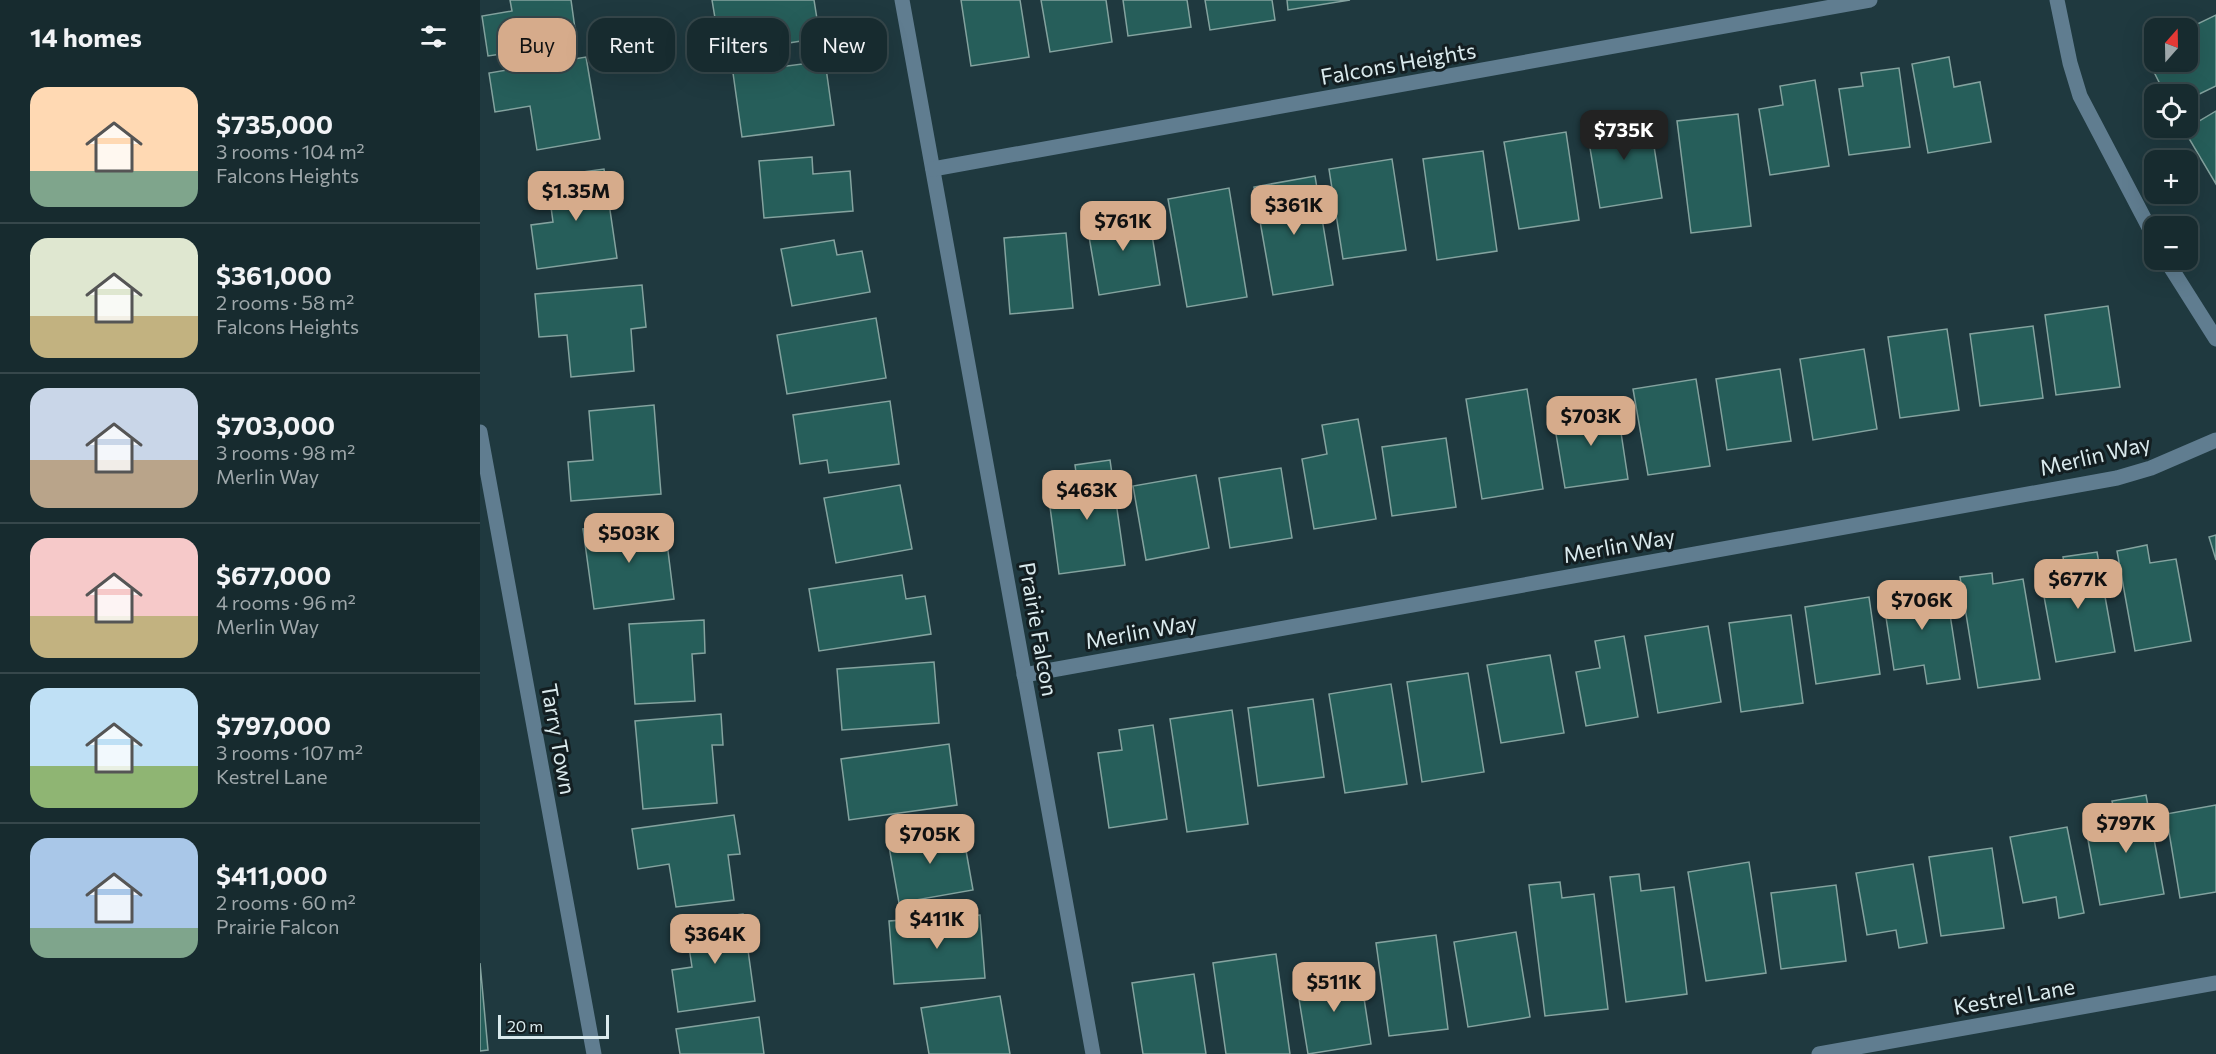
<!DOCTYPE html>
<html lang="en">
<head>
<meta charset="utf-8">
<style>
  :root { --surface:#172b2f; --page:#203337; --text:#f1f3f6; --muted:#9ea7aa; --line:#36474b; --accent:#d6ab8b }
  body { margin:0; font-family:Commissioner,sans-serif; background:var(--page); color:var(--text); height:100vh; display:flex; flex-direction:column; font-size:22px; white-space:nowrap }
  * { box-sizing:border-box; margin:0 }
  p { font-size:20px; color:var(--muted) }
  .icon { flex:none; width:33px; height:33px; fill:none; stroke:currentColor; stroke-width:2; stroke-linecap:round; stroke-linejoin:round }
  .map { position:relative; flex:1; overflow:hidden }
  .drawer { display:flex; flex-direction:column; background:var(--surface); width:480px }
  .drawer>* { flex:none }
  .banner { position:absolute; left:18px; top:18px; width:570px; height:54px; display:flex; gap:12px }
  .needle { width:39px; rotate:20deg }
  .fabs { position:absolute; left:1664px; top:18px; display:grid; gap:12px }
  .fabs a { display:grid; place-items:center; width:54px; height:54px; border-radius:12px; background:var(--surface); box-shadow:0 6px 24px #0002,0 0 0 2px var(--line); font-size:30px }
  .scale { position:absolute; left:18px; bottom:15px; width:111px; box-sizing:border-box; padding-left:6px; border:3px solid #daeaed; border-top:0; font-size:16px; line-height:21px; white-space:nowrap; color:#daeaed; -webkit-text-stroke:4px #131e21; paint-order:stroke }
  .price { position:absolute; translate:-50% -51px; padding:0 14px; border-radius:12px; background:var(--accent); color:#111; font-size:20px; line-height:39px; filter:drop-shadow(0 2px 3px #0008) }
  .price::after { content:''; position:absolute; left:50%; top:36px; width:18px; height:14px; margin-left:-9px; background:inherit; clip-path:polygon(0 0,100% 0,50% 100%) }
  .price.active { background:#222; color:#fff }
  ul { padding:0; list-style:none }
  li { display:flex; align-items:center; gap:18px; height:150px; padding:0 30px }
  li+li { border-top:2px solid var(--line) }
  li span { display:grid; place-items:center; flex:none; width:168px; height:120px; border-radius:18px; color:#555 }
  li>.icon { margin-inline-start:auto }
  span .icon { width:72px; height:72px; fill:#fffc; stroke-width:1 }
  li b { font-size:26px }
  h2 { display:flex; justify-content:space-between; align-items:center; height:72px; padding:0 30px; font-size:26px }
  .chip { padding:0 21px; border-radius:18px; background:var(--surface); box-shadow:0 6px 24px #0002,0 0 0 2px var(--line); font-size:21px; line-height:54px }
  .chip.active { background:var(--accent); color:#111 }
  main { display:flex; flex:1; min-height:0 }
  .map>svg:first-child { display:block }
  .building { fill:#265e5a; stroke:#84a39f; stroke-width:1.5 }
  .lines { fill:none; stroke-linecap:round; stroke-linejoin:round }
  .minor { stroke:#607d90; stroke-width:15 }
  .labels { text-anchor:middle; dominant-baseline:central; stroke-width:6; stroke-linejoin:round; paint-order:stroke }
  .street-label { font-size:22px; fill:#daeaed; stroke:#131e21 }
</style>
</head>
<body>
<main>
<section class="drawer">
<h2>14 homes<svg class="icon" aria-label="filters" viewBox="0 0 24 24"><path d="M4 7h16M4 17h16"/><circle cx="9" cy="7" r="2"/><circle cx="15" cy="17" r="2"/></svg></h2>
<ul>
<li><span style="background:linear-gradient(#ffd9b3 70%,#7fa58c 0)"><svg class="icon" aria-label="home" viewBox="0 0 24 24"><path d="M3 11l9-7 9 7M6 9v11h12V9"/></svg></span><div><b>$735,000</b><p>3 rooms · 104 m²</p><p>Falcons Heights</p></div></li>
<li><span style="background:linear-gradient(#dfe7d0 65%,#c2b280 0)"><svg class="icon" aria-label="home" viewBox="0 0 24 24"><path d="M3 11l9-7 9 7M6 9v11h12V9"/></svg></span><div><b>$361,000</b><p>2 rooms · 58 m²</p><p>Falcons Heights</p></div></li>
<li><span style="background:linear-gradient(#c9d6e8 60%,#b9a48a 0)"><svg class="icon" aria-label="home" viewBox="0 0 24 24"><path d="M3 11l9-7 9 7M6 9v11h12V9"/></svg></span><div><b>$703,000</b><p>3 rooms · 98 m²</p><p>Merlin Way</p></div></li>
<li><span style="background:linear-gradient(#f6c9c9 65%,#c2b280 0)"><svg class="icon" aria-label="home" viewBox="0 0 24 24"><path d="M3 11l9-7 9 7M6 9v11h12V9"/></svg></span><div><b>$677,000</b><p>4 rooms · 96 m²</p><p>Merlin Way</p></div></li>
<li><span style="background:linear-gradient(#bfe0f5 65%,#8fb573 0)"><svg class="icon" aria-label="home" viewBox="0 0 24 24"><path d="M3 11l9-7 9 7M6 9v11h12V9"/></svg></span><div><b>$797,000</b><p>3 rooms · 107 m²</p><p>Kestrel Lane</p></div></li>
<li><span style="background:linear-gradient(#a9c7e8 75%,#7fa58c 0)"><svg class="icon" aria-label="home" viewBox="0 0 24 24"><path d="M3 11l9-7 9 7M6 9v11h12V9"/></svg></span><div><b>$411,000</b><p>2 rooms · 60 m²</p><p>Prairie Falcon</p></div></li>
</ul>
</section>
<div class="map">
<svg width="1736" height="1054" viewBox="0 0 1736 1054">
  <rect width="100%" height="100%" fill="#1f393f"/>
  <!-- building -->
  <g class="building">
    <polygon points="30,0 91,0 97,43 8,56 2,16 32,11"/>
    <polygon points="232,0 334,0 340,38 241,54"/>
    <polygon points="481,0 540,0 549,57 491,66"/>
    <polygon points="561,0 626,0 632,42 570,52"/>
    <polygon points="643,0 707,0 711,27 648,36"/>
    <polygon points="725,0 792,0 795,20 730,30"/>
    <polygon points="807,0 870,0 808,10"/>
    <polygon points="1736,15 1736,86 1707,100 1707,94 1685,94 1663,50 1674,45 1674,62 1707,62 1707,29"/>
    <polygon points="106,57 120,139 57,150 50,106 15,112 9,73"/>
    <polygon points="1469,57 1474,87 1500,82 1511,142 1448,153 1432,64"/>
    <polygon points="345,61 354,125 262,137 253,73"/>
    <polygon points="1419,68 1430,147 1369,155 1359,89 1383,86 1381,73"/>
    <polygon points="1335,80 1349,166 1290,175 1279,109 1303,105 1300,86"/>
    <polygon points="1736,111 1736,184 1704,130"/>
    <polygon points="1169,114 1182,198 1120,208 1106,124"/>
    <polygon points="1258,114 1271,226 1211,233 1197,121"/>
    <polygon points="1086,132 1099,220 1039,229 1024,142"/>
    <polygon points="1003,151 1017,251 957,260 943,159"/>
    <polygon points="332,157 333,174 370,171 373,211 284,218 279,161"/>
    <polygon points="912,159 926,250 863,259 849,169"/>
    <polygon points="124,169 137,258 57,269 51,225 73,222 67,177"/>
    <polygon points="835,176 853,285 793,295 774,187"/>
    <polygon points="749,188 767,297 707,307 688,199"/>
    <polygon points="668,210 680,285 619,295 606,219"/>
    <polygon points="586,233 593,308 530,314 524,238"/>
    <polygon points="354,240 357,255 382,251 390,292 312,306 301,249"/>
    <polygon points="162,285 166,327 151,329 154,371 91,377 87,335 59,337 55,294"/>
    <polygon points="1628,306 1640,387 1576,395 1565,315"/>
    <polygon points="396,318 406,378 307,394 297,335"/>
    <polygon points="1553,326 1563,398 1500,406 1490,334"/>
    <polygon points="1467,329 1479,410 1420,418 1408,337"/>
    <polygon points="1384,349 1397,429 1333,440 1320,359"/>
    <polygon points="1300,369 1311,441 1247,450 1236,379"/>
    <polygon points="1216,379 1230,466 1168,475 1153,389"/>
    <polygon points="1047,389 1063,489 1002,499 986,399"/>
    <polygon points="410,401 419,464 349,473 347,460 320,464 313,415"/>
    <polygon points="174,405 181,494 91,501 88,462 113,460 109,411"/>
    <polygon points="1137,406 1148,479 1085,488 1073,416"/>
    <polygon points="878,419 896,519 834,529 822,459 847,454 842,425"/>
    <polygon points="966,438 976,507 912,516 902,447"/>
    <polygon points="630,460 645,565 579,574 568,492 598,488 595,465"/>
    <polygon points="801,468 812,538 750,548 739,478"/>
    <polygon points="716,475 729,548 666,560 653,486"/>
    <polygon points="420,485 432,549 356,563 344,498"/>
    <polygon points="184,519 194,599 114,609 103,529"/>
    <polygon points="1736,535 1736,560 1729,537"/>
    <polygon points="1667,545 1670,563 1696,559 1711,641 1655,651 1637,551"/>
    <polygon points="1617,552 1635,652 1576,662 1561,580 1586,575 1583,557"/>
    <polygon points="1512,573 1513,584 1543,579 1560,679 1498,688 1480,577"/>
    <polygon points="422,575 426,599 445,596 451,634 339,651 329,589"/>
    <polygon points="1465,582 1480,679 1447,684 1444,665 1414,670 1402,591"/>
    <polygon points="1389,597 1400,674 1336,684 1325,607"/>
    <polygon points="1311,615 1323,703 1261,712 1249,623"/>
    <polygon points="224,620 225,653 212,654 215,701 155,704 149,624"/>
    <polygon points="1228,626 1241,702 1178,713 1165,636"/>
    <polygon points="1144,636 1158,717 1106,726 1096,672 1120,668 1115,641"/>
    <polygon points="1070,655 1084,733 1021,743 1007,665"/>
    <polygon points="454,662 459,723 362,730 357,669"/>
    <polygon points="988,673 1004,772 942,782 927,682"/>
    <polygon points="911,684 927,784 865,793 849,694"/>
    <polygon points="833,699 844,777 778,786 768,708"/>
    <polygon points="752,710 768,824 707,832 690,719"/>
    <polygon points="241,714 243,745 232,745 237,803 163,809 155,721"/>
    <polygon points="673,725 687,819 629,828 618,753 642,750 639,730"/>
    <polygon points="469,744 477,805 369,820 361,759"/>
    <polygon points="1666,795 1684,894 1620,905 1606,829 1637,824 1632,801"/>
    <polygon points="1736,805 1736,892 1700,898 1686,814"/>
    <polygon points="254,815 260,854 248,855 254,900 196,907 189,864 158,869 152,829"/>
    <polygon points="1587,827 1604,913 1579,918 1576,897 1543,903 1530,837"/>
    <polygon points="482,828 493,890 419,903 408,841"/>
    <polygon points="1512,848 1524,928 1461,936 1449,857"/>
    <polygon points="1269,862 1286,973 1226,981 1208,872"/>
    <polygon points="1433,864 1447,943 1419,948 1416,930 1387,935 1376,873"/>
    <polygon points="1159,874 1161,891 1194,887 1207,994 1146,1002 1130,877"/>
    <polygon points="1080,882 1082,898 1114,894 1128,1009 1065,1016 1049,885"/>
    <polygon points="1356,885 1366,961 1301,969 1291,893"/>
    <polygon points="263,914 275,1001 198,1012 192,970 212,967 205,921"/>
    <polygon points="500,915 505,978 414,984 409,921"/>
    <polygon points="1036,932 1050,1017 988,1027 974,942"/>
    <polygon points="956,935 968,1029 909,1036 896,943"/>
    <polygon points="796,954 810,1054 746,1054 733,963"/>
    <polygon points="0,963 8,1050 0,1051"/>
    <polygon points="880,972 891,1044 828,1054 816,981"/>
    <polygon points="714,974 726,1054 663,1054 652,983"/>
    <polygon points="520,996 530,1054 449,1054 441,1008"/>
    <polygon points="279,1017 284,1054 200,1054 196,1029"/>
  </g>
  <g class="lines">
    <!-- minor -->
    <g class="minor">
      <polyline points="422,0 613,1054"/>
      <polyline points="1577,0 1590,63 1600,96 1674,237"/>
      <polyline points="453,169 1390,0"/>
      <polyline points="1686,260 1736,339"/>
      <polyline points="0,432 114,1054"/>
      <polyline points="544,675 1637,478 1671,468 1736,440"/>
      <polyline points="1339,1054 1736,983"/>
    </g>
  </g>
  <g class="labels">
    <!-- street labels -->
    <g class="street-label">
      <text transform="translate(918 63) rotate(-10)">Falcons Heights</text>
      <text transform="translate(1615 455) rotate(-13)">Merlin Way</text>
      <text transform="translate(1139 545) rotate(-10)">Merlin Way</text>
      <text transform="translate(559 629) rotate(80)">Prairie Falcon</text>
      <text transform="translate(661 631) rotate(-10)">Merlin Way</text>
      <text transform="translate(79 739) rotate(80)">Tarry Town</text>
      <text transform="translate(1534 996) rotate(-10)">Kestrel Lane</text>
    </g>
  </g>
</svg>
<div class="fabs">
<a><svg class="needle" viewBox="-14 -14 28 28"><path d="M0-13l5 13h-10z" fill="#e53935"/><path d="M0 13l5-13h-10z" fill="#9ea7aa"/></svg></a>
<a><svg class="icon" aria-label="locate" viewBox="0 0 24 24"><circle cx="12" cy="12" r="6"/><path d="M12 2v4M12 18v4M2 12h4M18 12h4"/></svg></a>
<a>+</a>
<a>−</a>
</div>
<div class="scale">20 m</div>
<b class="price active" style="left:1144px;top:161px">$735K</b>
<b class="price" style="left:96px;top:222px">$1.35M</b>
<b class="price" style="left:814px;top:236px">$361K</b>
<b class="price" style="left:643px;top:252px">$761K</b>
<b class="price" style="left:1111px;top:447px">$703K</b>
<b class="price" style="left:607px;top:521px">$463K</b>
<b class="price" style="left:149px;top:564px">$503K</b>
<b class="price" style="left:1598px;top:610px">$677K</b>
<b class="price" style="left:1442px;top:631px">$706K</b>
<b class="price" style="left:1646px;top:854px">$797K</b>
<b class="price" style="left:450px;top:865px">$705K</b>
<b class="price" style="left:457px;top:950px">$411K</b>
<b class="price" style="left:235px;top:965px">$364K</b>
<b class="price" style="left:854px;top:1013px">$511K</b>
<div class="banner">
<a class="chip active">Buy</a>
<a class="chip">Rent</a>
<a class="chip">Filters</a>
<a class="chip">New</a>
</div>
</div>
</main>
</body>
</html>
